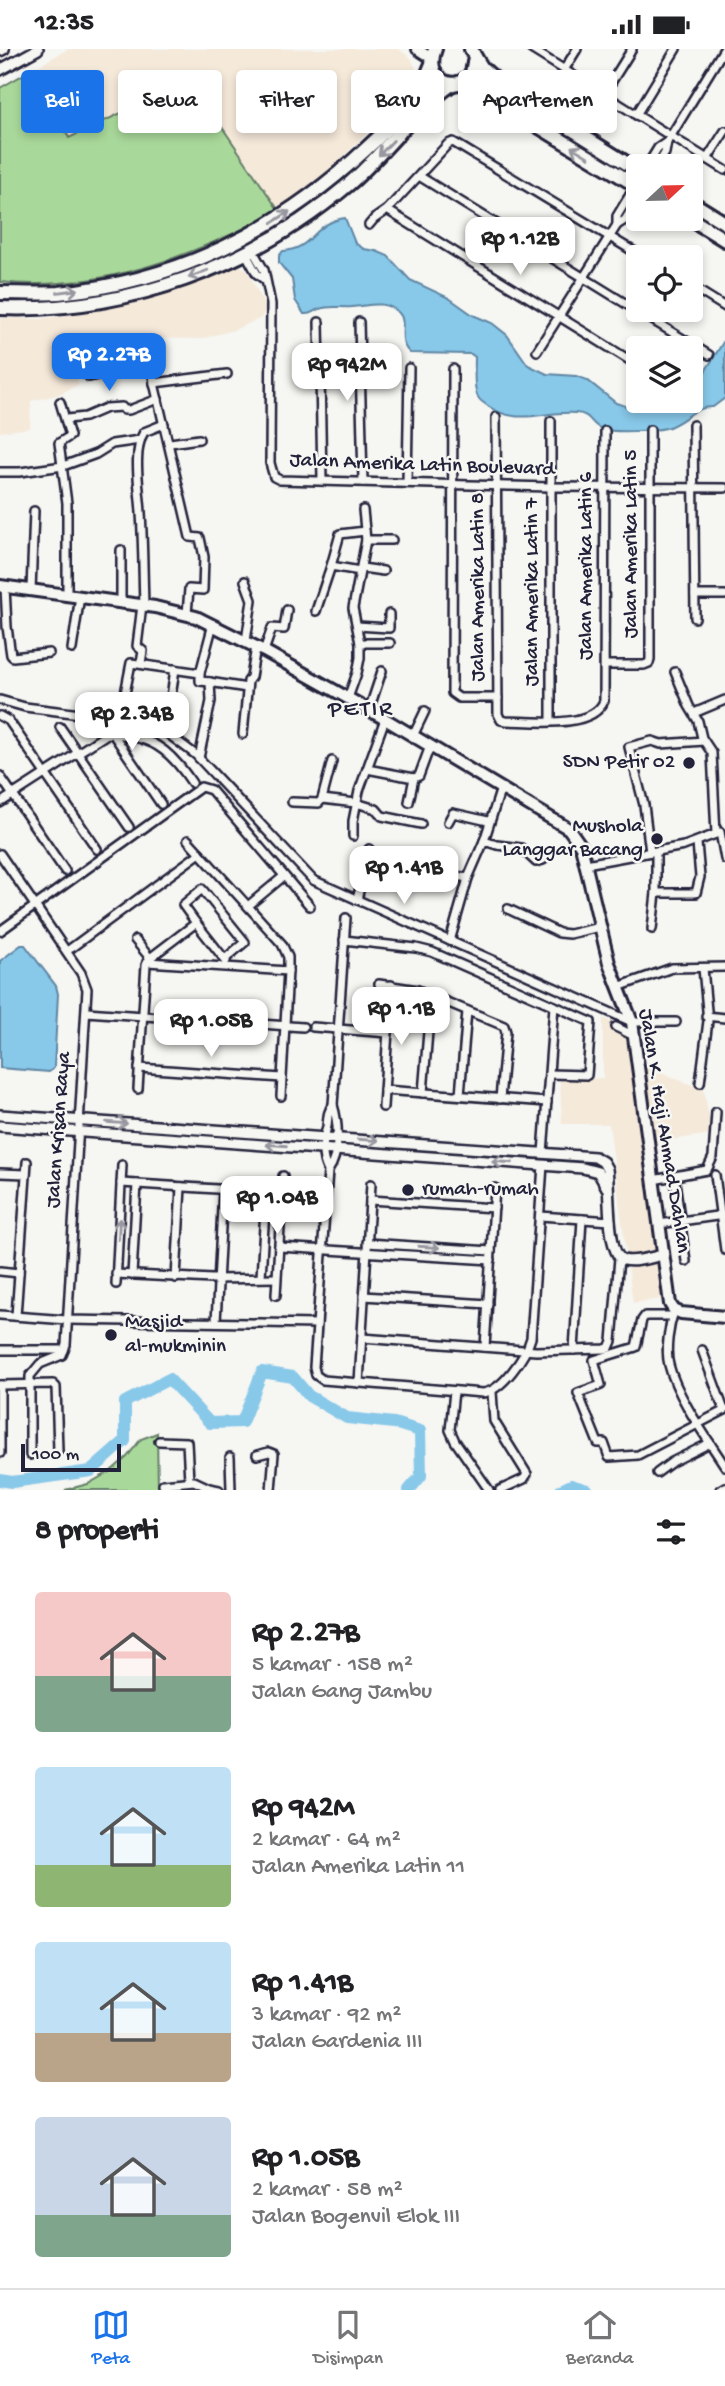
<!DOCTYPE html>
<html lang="id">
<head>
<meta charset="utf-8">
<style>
  :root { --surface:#fff; --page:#f2f2f2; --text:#202124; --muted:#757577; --line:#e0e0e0; --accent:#1a73e8 }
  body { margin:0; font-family:"Gochi Hand",sans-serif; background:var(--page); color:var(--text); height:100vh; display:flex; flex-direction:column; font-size:26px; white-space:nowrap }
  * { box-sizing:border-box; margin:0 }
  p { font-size:23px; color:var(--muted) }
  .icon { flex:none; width:38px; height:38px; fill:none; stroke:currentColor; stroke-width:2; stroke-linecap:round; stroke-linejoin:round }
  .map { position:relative; height:1441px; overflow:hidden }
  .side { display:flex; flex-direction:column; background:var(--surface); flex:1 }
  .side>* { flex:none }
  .banner { position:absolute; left:21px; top:21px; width:684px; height:63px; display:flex; gap:14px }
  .needle { width:46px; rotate:68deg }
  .tools { position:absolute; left:626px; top:105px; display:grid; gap:14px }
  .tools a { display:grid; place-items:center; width:77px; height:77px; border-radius:7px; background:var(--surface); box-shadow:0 4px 10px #0003; font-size:35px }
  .scale { position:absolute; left:21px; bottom:18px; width:100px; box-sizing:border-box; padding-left:7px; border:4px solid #22223b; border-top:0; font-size:19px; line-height:24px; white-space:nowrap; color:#22223b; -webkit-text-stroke:5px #f6f6f2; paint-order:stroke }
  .price { position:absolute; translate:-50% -60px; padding:0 16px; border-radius:14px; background:#fff; color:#222; font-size:23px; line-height:46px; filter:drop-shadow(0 2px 4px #0008) }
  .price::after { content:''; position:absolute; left:50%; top:42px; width:21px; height:16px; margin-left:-10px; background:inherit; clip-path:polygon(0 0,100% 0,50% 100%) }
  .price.active { background:var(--accent); color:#fff }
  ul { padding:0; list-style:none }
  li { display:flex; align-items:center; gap:21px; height:175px; padding:0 35px }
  li span { display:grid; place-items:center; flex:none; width:196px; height:140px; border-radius:7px; color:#555 }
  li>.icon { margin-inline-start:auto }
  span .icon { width:84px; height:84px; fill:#fffc; stroke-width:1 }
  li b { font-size:30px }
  h2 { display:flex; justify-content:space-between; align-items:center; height:84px; padding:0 35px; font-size:30px }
  .chip { padding:0 24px; border-radius:7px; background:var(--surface); box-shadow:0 4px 10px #0003; font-size:24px; line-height:63px }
  .chip.active { background:var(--accent); color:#fff }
  .status { display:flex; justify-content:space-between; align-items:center; height:49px; padding:0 35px; background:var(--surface); direction:ltr }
  .status svg { height:19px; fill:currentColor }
  .tab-bar { display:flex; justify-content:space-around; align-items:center; height:98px; border-top:2px solid var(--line); background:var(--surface); font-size:19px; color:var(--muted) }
  .tab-bar a { display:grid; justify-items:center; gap:4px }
  .tab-bar .active { color:var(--accent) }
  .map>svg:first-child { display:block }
  .built { fill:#f5e9da }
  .green { fill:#a9d99a; stroke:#667e6a; stroke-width:2 }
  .water { fill:#88c8e9; stroke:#5f86a3; stroke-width:2 }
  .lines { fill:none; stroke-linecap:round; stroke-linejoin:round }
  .river { stroke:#88c8e9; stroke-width:12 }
  .minor-casing { stroke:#22223b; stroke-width:12 }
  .tertiary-casing { stroke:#22223b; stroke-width:14 }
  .secondary-casing { stroke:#22223b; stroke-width:16 }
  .primary-casing { stroke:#22223b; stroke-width:18 }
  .minor { stroke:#f6f6f2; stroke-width:7 }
  .tertiary { stroke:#f6f6f2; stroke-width:9 }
  .secondary { stroke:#f6f6f2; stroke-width:10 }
  .primary { stroke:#f6f6f2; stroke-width:12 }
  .oneway { stroke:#9797a0 }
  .poi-dot { fill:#22223b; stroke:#f6f6f2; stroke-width:2.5 }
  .labels { text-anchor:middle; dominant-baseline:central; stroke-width:5; stroke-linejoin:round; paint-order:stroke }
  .street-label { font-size:21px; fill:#22223b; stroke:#f6f6f2 }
  .poi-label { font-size:21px; fill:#22223b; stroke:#f6f6f2; text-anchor:end }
  .quarter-label { font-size:24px; letter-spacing:2px; fill:#22223b; stroke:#f6f6f2 }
</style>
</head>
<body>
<div class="status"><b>12:35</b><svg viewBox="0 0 49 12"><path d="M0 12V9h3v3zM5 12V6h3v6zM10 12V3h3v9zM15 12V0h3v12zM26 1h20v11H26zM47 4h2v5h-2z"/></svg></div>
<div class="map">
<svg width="725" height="1441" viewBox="0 0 725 1441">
  <rect width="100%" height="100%" fill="#f6f6f2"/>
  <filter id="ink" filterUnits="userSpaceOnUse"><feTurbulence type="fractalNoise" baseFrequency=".0143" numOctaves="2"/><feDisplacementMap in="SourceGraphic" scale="14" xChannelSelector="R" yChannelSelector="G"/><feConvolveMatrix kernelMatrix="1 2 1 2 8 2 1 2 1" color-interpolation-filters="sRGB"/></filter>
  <g filter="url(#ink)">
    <!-- built -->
    <g class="built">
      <polygon points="68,0 398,0 411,9 416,20 412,34 373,78 323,128 279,162 190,31 69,89 35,19"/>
      <polygon points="238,216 247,221 266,259 261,269 234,281 201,290 124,289 124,298 75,314 78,336 57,346 31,352 30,379 0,383 0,269 41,270 99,261 162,246"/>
      <polygon points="603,969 635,983 644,1016 704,1041 712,1085 649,1094 676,1248 633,1254 609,1075 562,1075 560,1032 603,1029"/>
    </g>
    <!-- green -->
    <g class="green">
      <path d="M35 19 69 89 190 31 279 162C193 207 98 244 0 233V39Z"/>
      <polygon points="157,1384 158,1441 65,1441 88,1435 111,1422 127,1408 141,1390"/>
    </g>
    <!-- water -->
    <g class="water">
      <path d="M345 169 355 194 364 200 376 202 388 207 410 231 449 249 473 266 492 274 507 286 528 316 547 325 576 327 587 331 616 354 629 358H638L645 352H672L678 356 691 352 695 339 725 290V349L713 358C694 357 684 374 666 379 653 382 614 384 602 380 590 376 592 365 576 364 545 361 518 378 488 357 483 353 479 352 477 346 473 335 475 320 475 308L471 305 410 304C396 292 408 273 399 264 384 250 368 257 352 258 341 259 330 256 319 260 312 262 312 266 304 265L295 251 292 230 279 214V207L283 202C314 200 312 174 345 169Z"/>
      <polygon points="21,896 25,896 56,937 58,945 54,1019 49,1023 0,1019 0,912"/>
    </g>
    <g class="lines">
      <!-- river -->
      <g class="river">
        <polyline points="0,1431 12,1433 91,1422 125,1392 125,1353 169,1330 210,1374 242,1373 262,1323 293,1328 309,1347 347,1369 394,1374 420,1382 421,1427 409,1441"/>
        <polyline points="561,1441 571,1436 587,1441"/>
      </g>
      <!-- minor casing -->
      <g class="minor-casing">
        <g id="minor">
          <polyline points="531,0 725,121"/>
          <polyline points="564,21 577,0"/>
          <polyline points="604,45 632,0"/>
          <polyline points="636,66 676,0"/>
          <polyline points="707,110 725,82"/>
          <polyline points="647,117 658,99 667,93"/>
          <polyline points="657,117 665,104 667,93 724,0"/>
          <polyline points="419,127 709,306"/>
          <polyline points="387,161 639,317"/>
          <polyline points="369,176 374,170 387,161 448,95 453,93 643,208"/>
          <polyline points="617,176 617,167 637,134"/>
          <polyline points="253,202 264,221 271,255 270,414 274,428 280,431 551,438 725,439"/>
          <polyline points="246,205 257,225 265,231"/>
          <polyline points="691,237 725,258"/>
          <polyline points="319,273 322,432"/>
          <polyline points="359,273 363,433"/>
          <polyline points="149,295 154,334 190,488 200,489 204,508 203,541 189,540 187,565"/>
          <polyline points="537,302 617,176 625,171 639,148"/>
          <polyline points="453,320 452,644 459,649 498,649"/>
          <polyline points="89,328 151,314"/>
          <polyline points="154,334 227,325"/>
          <polyline points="60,353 70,387 59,394 67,454 67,546"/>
          <path d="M496 368 498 665 501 671 505 672C531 672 592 681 604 652L605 382"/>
          <polyline points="67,370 85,368 106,359 122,358 124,361 129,361 158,350"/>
          <polyline points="551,372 551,672"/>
          <polyline points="693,376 695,569"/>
          <polyline points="170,394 199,390"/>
          <polyline points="0,423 20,423 63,417 96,405 112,395 140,391"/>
          <polyline points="407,434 409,319"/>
          <polyline points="366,491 392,491"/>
          <polyline points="121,501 121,553"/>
          <polyline points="331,517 340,485 365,482"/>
          <polyline points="362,519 383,522"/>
          <polyline points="245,532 252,551 246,592"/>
          <polyline points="5,538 7,578 11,606 13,608 49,604"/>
          <polyline points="31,541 34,462"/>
          <polyline points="695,546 725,546"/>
          <path d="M144 556C143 525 143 494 141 464 140 442 132 402 144 383L164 375"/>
          <polyline points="316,562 331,517 360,522"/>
          <polyline points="357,577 389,579 389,565"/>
          <polyline points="360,594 390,594"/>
          <polyline points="72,600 80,547"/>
          <polyline points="264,602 272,579 284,580 287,561"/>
          <polyline points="141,614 143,602 137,597 142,556"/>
          <polyline points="605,616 644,616 649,614 650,610 650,381"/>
          <polyline points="200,624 213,575"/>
          <polyline points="209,633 247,639"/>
          <polyline points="348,649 357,624 360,609 360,594 353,559 366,491 363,461"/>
          <polyline points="0,651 25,658 120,670 163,681 196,706 313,831 632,973 676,973"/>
          <polyline points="170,655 175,620"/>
          <polyline points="369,661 382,622"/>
          <polyline points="694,664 725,651"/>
          <polyline points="0,667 9,672 97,800"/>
          <polyline points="120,670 131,614 200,624 200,632 210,633 211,652 199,709"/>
          <polyline points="60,678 129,778"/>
          <polyline points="113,685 161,755"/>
          <polyline points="243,685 248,632 251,628 256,598"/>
          <polyline points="413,687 425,662"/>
          <polyline points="367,720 414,729"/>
          <polyline points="0,727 65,822"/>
          <polyline points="322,750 332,712"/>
          <polyline points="292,753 319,754 322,750 356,754 376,760 382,767 421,775"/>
          <polyline points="409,753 414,729 419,727 430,697"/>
          <path d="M0 754 107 685C150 686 169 699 192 734"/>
          <polyline points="448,773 453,764 488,772"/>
          <polyline points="720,783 725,810"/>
          <polyline points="353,787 353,772 359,742 385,670"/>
          <polyline points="188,791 282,895 288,908 288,922 281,1047"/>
          <polyline points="484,792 497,796 521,799 536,813 543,811"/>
          <polyline points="650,803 644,756 629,698 652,692 661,695 704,692"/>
          <polyline points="0,805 81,924 87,940 66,1296 62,1306 40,1315 30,1327 30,1406"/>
          <polyline points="368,812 468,829"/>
          <polyline points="586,815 684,797 716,785 712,704 702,689 698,672 689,657 675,623"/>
          <polyline points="656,844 696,844 700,828 697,794"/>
          <polyline points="357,851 369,800"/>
          <polyline points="248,857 284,827"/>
          <polyline points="508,860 559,884 569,885 600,878"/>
          <polyline points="196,874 226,912"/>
          <polyline points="652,880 656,844 656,802"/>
          <polyline points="0,882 201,738 211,741 310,857"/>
          <polyline points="135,891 150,909 146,916 138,1040"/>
          <polyline points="344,891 416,899 432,903 591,973 587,1026 549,1025"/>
          <polyline points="450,892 468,829 484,792 501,739"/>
          <polyline points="67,902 200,804"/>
          <polyline points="150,909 196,874 183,856 202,840 245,893 225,910"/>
          <polyline points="147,913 288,922"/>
          <polyline points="379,935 418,941 504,977 506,983 500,1050"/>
          <polyline points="618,938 672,919 725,918"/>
          <polyline points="86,963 303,978"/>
          <polyline points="706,967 725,969"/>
          <polyline points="313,978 388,984"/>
          <polyline points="616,978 634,987"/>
          <polyline points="139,1019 282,1029"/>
          <polyline points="700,1034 708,972 703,919"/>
          <polyline points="384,1041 547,1053"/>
          <polyline points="423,1044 431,946"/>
          <polyline points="460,1046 467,962"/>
          <polyline points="333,1056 346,869"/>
          <polyline points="383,1058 391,936"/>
          <polyline points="543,1104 554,957"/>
          <path d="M328 1122C320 1107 323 1094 327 1077 328 1069 327 1063 333 1056 339 1076 340 1105 328 1122L314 1318 316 1326 323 1331 483 1344C502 1342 526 1307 531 1289L543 1116"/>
          <polyline points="0,1124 26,1125"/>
          <polyline points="715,1126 725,1201"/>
          <polyline points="653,1131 707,1121 713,1108 716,1063"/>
          <polyline points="675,1132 686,1212"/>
          <polyline points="121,1134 282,1144"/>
          <polyline points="370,1151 494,1159"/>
          <polyline points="540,1167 611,1172"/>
          <polyline points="659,1175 724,1166"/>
          <polyline points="367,1194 491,1202"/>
          <polyline points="279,1198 491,1211"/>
          <polyline points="0,1222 19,1224"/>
          <polyline points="116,1225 212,1230 276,1229"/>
          <polyline points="132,1226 137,1135"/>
          <polyline points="261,1228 266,1143"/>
          <polyline points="176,1229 181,1138"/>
          <polyline points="116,1235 122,1116"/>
          <polyline points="276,1246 283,1127"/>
          <polyline points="364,1247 488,1255"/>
          <path d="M674 1262C669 1277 665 1301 669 1316 677 1348 707 1389 725 1417"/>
          <polyline points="0,1266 67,1271 317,1275"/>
          <polyline points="16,1267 27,1113"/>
          <polyline points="672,1267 645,1267 642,1271 636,1298 594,1311 601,1336 578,1344 598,1394 604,1394 609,1408 638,1406 725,1361"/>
          <polyline points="216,1273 223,1140"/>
          <polyline points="362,1289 536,1302 605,1300 609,1299 612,1292 619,1209"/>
          <polyline points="485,1298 495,1139"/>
          <polyline points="0,1301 64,1301"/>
          <polyline points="574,1301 582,1170"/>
          <polyline points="702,1301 724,1361"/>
          <polyline points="359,1334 371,1135"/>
          <polyline points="0,1336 53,1335 56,1338 58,1402"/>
          <polyline points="0,1336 0,1404"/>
          <polyline points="454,1342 450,1381 455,1392 489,1441"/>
          <polyline points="492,1343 494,1372 527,1425 524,1430 500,1441"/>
          <polyline points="159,1392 187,1393 189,1432"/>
          <polyline points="257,1406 269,1403 274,1405 271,1441"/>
          <polyline points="230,1408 231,1441"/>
          <polyline points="657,1424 672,1413 710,1394"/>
          <polyline points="163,1435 194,1432 209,1439 219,1441"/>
          <polyline points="720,1441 725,1438"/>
        </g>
      </g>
      <!-- tertiary casing -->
      <g class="tertiary-casing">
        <g id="tertiary">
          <polyline points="417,0 431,9"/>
          <polyline points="0,2 4,0"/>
          <polyline points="0,21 38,0"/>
          <path d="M0 1066 595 1108 603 1113 607 1120C610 1137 606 1207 624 1211 635 1214 652 1208 663 1206"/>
          <polyline points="0,1077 583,1119 598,1123 607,1139"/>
        </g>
      </g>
      <!-- secondary casing -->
      <g class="secondary-casing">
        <polyline id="secondary" points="0,537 155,558 196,568 264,602 385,670 569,780 581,797 609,914 632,973 670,1255 674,1261 681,1264 725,1268"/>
      </g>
      <!-- primary casing -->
      <g class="primary-casing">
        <g id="primary">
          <path d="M435 0C423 28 453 48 472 24L475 8 471 0"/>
          <polyline points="475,8 482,19 501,36 639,122"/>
          <polyline points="460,34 480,42 639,138"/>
          <polyline points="691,153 725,174"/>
          <polyline points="691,170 725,191"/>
          <path d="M0 244C19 244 39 245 59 244 179 232 278 182 366 100 390 78 421 48 431 17"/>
          <path d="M0 259C126 264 253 217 349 135 385 104 413 62 452 35"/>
        </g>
      </g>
      <!-- minor -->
      <use href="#minor" class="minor"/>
      <!-- tertiary -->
      <use href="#tertiary" class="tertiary"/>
      <!-- secondary -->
      <use href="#secondary" class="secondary"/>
      <!-- primary -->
      <use href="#primary" class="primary"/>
    </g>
    <!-- one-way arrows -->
    <defs><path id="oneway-shaft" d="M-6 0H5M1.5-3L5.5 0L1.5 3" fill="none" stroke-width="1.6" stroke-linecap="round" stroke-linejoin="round" transform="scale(1.75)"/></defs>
    <g class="oneway">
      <use href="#oneway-shaft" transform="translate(386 99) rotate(134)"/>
      <use href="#oneway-shaft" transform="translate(580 103) rotate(-149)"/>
      <use href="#oneway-shaft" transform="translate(281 168) rotate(-33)"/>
      <use href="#oneway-shaft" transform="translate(198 225) rotate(159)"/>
      <use href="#oneway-shaft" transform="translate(68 242) rotate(-8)"/>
      <use href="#oneway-shaft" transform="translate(117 1074) rotate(4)"/>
      <use href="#oneway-shaft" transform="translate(368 1091) rotate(4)"/>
      <use href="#oneway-shaft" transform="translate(276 1096) rotate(-176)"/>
      <use href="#oneway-shaft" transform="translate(502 1113) rotate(-176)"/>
      <use href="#oneway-shaft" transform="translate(119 1180) rotate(-87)"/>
      <use href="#oneway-shaft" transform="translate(429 1198) rotate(4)"/>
    </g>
  </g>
  <!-- markers -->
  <g class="poi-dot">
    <circle cx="689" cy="714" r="7"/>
    <circle cx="657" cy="790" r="7"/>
    <circle cx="408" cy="1141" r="7"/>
    <circle cx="111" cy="1286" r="7"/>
  </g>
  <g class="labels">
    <!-- street labels -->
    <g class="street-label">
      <text transform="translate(422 417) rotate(2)">Jalan Amerika Latin Boulevard</text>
      <text transform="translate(632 495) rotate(-90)">Jalan Amerika Latin 5</text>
      <text transform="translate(587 517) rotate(-90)">Jalan Amerika Latin 6</text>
      <text transform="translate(479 538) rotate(-90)">Jalan Amerika Latin 8</text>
      <text transform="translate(533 543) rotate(-90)">Jalan Amerika Latin 7</text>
      <text transform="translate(60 1081) rotate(-86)">Jalan Krisan Raya</text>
      <text transform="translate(663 1082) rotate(81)">Jalan K. Haji Ahmad Dahlan</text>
    </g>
    <!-- poi labels -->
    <g class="poi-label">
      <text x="675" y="714">SDN Petir 02</text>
      <text x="643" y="778">Mushola<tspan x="643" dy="24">Langgar Bacang</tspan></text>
      <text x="422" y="1141" text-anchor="start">rumah-rumah</text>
      <text x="125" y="1274" text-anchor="start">Masjid<tspan x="125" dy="24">al-mukminin</tspan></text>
    </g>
    <!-- quarter labels -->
    <g class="quarter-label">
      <text x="361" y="661">PETIR</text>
    </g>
  </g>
</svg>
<div class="tools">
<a><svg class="needle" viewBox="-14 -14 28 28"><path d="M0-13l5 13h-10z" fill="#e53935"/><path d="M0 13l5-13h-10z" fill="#757577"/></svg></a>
<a><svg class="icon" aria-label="locate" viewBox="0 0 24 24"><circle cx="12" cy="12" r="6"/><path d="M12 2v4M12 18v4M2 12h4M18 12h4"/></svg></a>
<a><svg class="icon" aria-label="layers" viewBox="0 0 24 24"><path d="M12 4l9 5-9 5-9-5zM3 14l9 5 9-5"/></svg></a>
</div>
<div class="scale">100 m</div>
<b class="price" style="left:520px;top:228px">Rp 1.12B</b>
<b class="price active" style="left:109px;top:344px">Rp 2.27B</b>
<b class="price" style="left:347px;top:354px">Rp 942M</b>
<b class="price" style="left:132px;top:703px">Rp 2.34B</b>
<b class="price" style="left:404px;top:857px">Rp 1.41B</b>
<b class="price" style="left:401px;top:998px">Rp 1.1B</b>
<b class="price" style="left:211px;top:1010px">Rp 1.05B</b>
<b class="price" style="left:277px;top:1187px">Rp 1.04B</b>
<div class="banner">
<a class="chip active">Beli</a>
<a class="chip">Sewa</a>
<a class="chip">Filter</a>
<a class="chip">Baru</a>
<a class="chip">Apartemen</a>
</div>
</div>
<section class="side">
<h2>8 properti<svg class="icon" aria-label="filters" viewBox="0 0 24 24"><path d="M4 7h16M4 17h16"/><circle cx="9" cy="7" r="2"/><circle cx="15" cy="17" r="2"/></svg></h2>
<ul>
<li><span style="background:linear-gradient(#f6c9c9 60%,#7fa58c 0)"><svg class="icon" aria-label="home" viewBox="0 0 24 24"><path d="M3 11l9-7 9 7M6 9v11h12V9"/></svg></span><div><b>Rp 2.27B</b><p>5 kamar · 158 m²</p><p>Jalan Gang Jambu</p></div></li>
<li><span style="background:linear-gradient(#bfe0f5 70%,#8fb573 0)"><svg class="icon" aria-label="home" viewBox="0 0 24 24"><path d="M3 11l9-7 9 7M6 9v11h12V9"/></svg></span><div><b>Rp 942M</b><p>2 kamar · 64 m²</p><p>Jalan Amerika Latin 11</p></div></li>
<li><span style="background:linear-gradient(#bfe0f5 65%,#b9a48a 0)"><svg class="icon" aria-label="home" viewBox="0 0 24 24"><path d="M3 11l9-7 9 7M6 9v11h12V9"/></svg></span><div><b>Rp 1.41B</b><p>3 kamar · 92 m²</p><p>Jalan Gardenia III</p></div></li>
<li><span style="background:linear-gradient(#c9d6e8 70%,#7fa58c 0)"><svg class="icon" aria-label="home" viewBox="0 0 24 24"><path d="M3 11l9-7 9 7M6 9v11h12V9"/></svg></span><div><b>Rp 1.05B</b><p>2 kamar · 58 m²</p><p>Jalan Bogenvil Elok III</p></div></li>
</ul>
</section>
<nav class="tab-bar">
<a class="active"><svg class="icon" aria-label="map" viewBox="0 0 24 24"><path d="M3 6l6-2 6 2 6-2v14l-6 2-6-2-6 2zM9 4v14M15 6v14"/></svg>Peta</a>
<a><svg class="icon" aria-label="saved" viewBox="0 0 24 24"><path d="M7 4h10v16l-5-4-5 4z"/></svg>Disimpan</a>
<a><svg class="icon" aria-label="home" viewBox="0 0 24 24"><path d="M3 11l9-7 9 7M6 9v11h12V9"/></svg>Beranda</a>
</nav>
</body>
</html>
